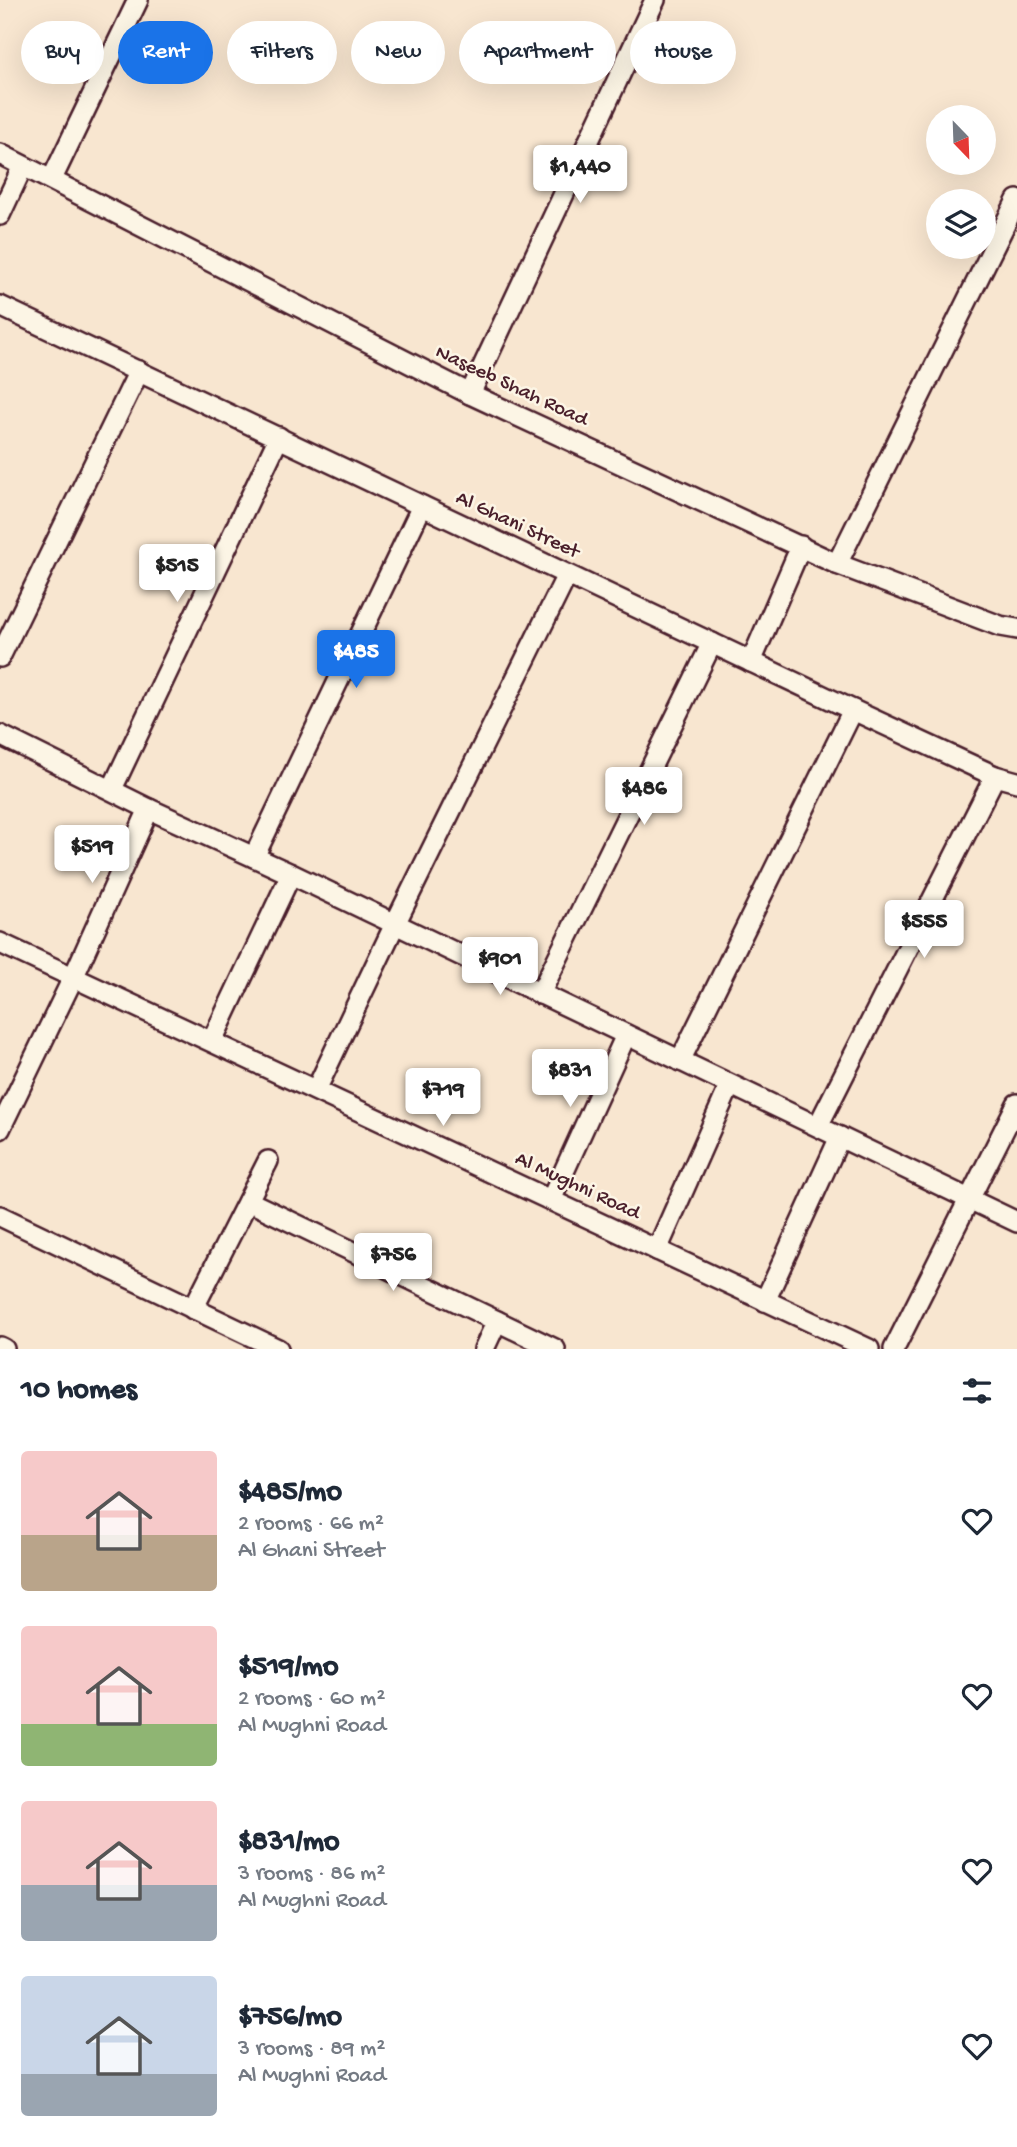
<!DOCTYPE html>
<html lang="en">
<head>
<meta charset="utf-8">
<style>
  :root { --surface:#fff; --page:#f2f2f3; --text:#1f2937; --muted:#747a83; --accent:#1a73e8 }
  body { margin:0; font-family:"Gochi Hand",sans-serif; background:var(--page); color:var(--text); height:100vh; display:flex; flex-direction:column; font-size:26px; white-space:nowrap }
  * { box-sizing:border-box; margin:0 }
  p { font-size:23px; color:var(--muted) }
  .icon { flex:none; width:38px; height:38px; fill:none; stroke:currentColor; stroke-width:2; stroke-linecap:round; stroke-linejoin:round }
  .map { position:relative; height:1349px; overflow:hidden }
  .panel { display:flex; flex-direction:column; background:var(--surface); flex:1 }
  .panel>* { flex:none }
  .hud { position:absolute; left:21px; top:21px; width:976px; height:63px; display:flex; gap:14px }
  .needle { width:46px; rotate:157deg }
  .buttons { position:absolute; left:926px; top:105px; display:grid; gap:14px }
  .buttons a { display:grid; place-items:center; width:70px; height:70px; border-radius:50%; background:var(--surface); box-shadow:0 7px 28px #0002; font-size:35px }
  .price { position:absolute; translate:-50% -60px; padding:0 16px; border-radius:7px; background:#fff; color:#222; font-size:23px; line-height:46px; filter:drop-shadow(0 2px 4px #0008) }
  .price::after { content:''; position:absolute; left:50%; top:42px; width:21px; height:16px; margin-left:-10px; background:inherit; clip-path:polygon(0 0,100% 0,50% 100%) }
  .price.current { background:var(--accent); color:#fff }
  ul { padding:0; list-style:none }
  li { display:flex; align-items:center; gap:21px; height:175px; padding:0 21px }
  li span { display:grid; place-items:center; flex:none; width:196px; height:140px; border-radius:7px; color:#555 }
  li>.icon { margin-inline-start:auto }
  span .icon { width:84px; height:84px; fill:#fffc; stroke-width:1 }
  li b { font-size:30px }
  h2 { display:flex; justify-content:space-between; align-items:center; height:84px; padding:0 21px; font-size:30px }
  .pill { padding:0 24px; border-radius:32px; background:var(--surface); box-shadow:0 7px 28px #0002; font-size:24px; line-height:63px }
  .pill.current { background:var(--accent); color:#fff }
  .map>svg:first-child { display:block }
  .lines { fill:none; stroke-linecap:round; stroke-linejoin:round }
  .street-casing { stroke:#4a1f2b; stroke-width:24 }
  .street { stroke:#fcf5e5; stroke-width:19 }
  .labels { text-anchor:middle; dominant-baseline:central; stroke-width:5; stroke-linejoin:round; paint-order:stroke }
  .street-label { font-size:21px; fill:#4a1f2b; stroke:#fcf5e5 }
</style>
</head>
<body>
<div class="map">
<svg width="1017" height="1349" viewBox="0 0 1017 1349">
  <rect width="100%" height="100%" fill="#f8e6d0"/>
  <filter id="ink" filterUnits="userSpaceOnUse"><feTurbulence type="fractalNoise" baseFrequency=".0143" numOctaves="2"/><feDisplacementMap in="SourceGraphic" scale="14" xChannelSelector="R" yChannelSelector="G"/><feConvolveMatrix kernelMatrix="1 2 1 2 8 2 1 2 1" color-interpolation-filters="sRGB"/></filter>
  <g filter="url(#ink)">
    <g class="lines">
      <!-- street casing -->
      <g class="street-casing">
        <g id="street">
          <polyline points="0,154 470,394 837,564 1000,626 1017,629"/>
          <polyline points="52,179 138,0"/>
          <polyline points="0,215 23,166"/>
          <polyline points="0,306 853,710 995,776 1017,782"/>
          <polyline points="470,394 655,0"/>
          <polyline points="837,564 1017,200"/>
          <polyline points="0,657 139,371"/>
          <polyline points="751,662 801,546"/>
          <polyline points="0,735 149,809 291,874 1017,1222"/>
          <polyline points="112,789 279,437"/>
          <polyline points="254,857 422,506"/>
          <polyline points="0,943 869,1349"/>
          <polyline points="540,994 712,643"/>
          <polyline points="212,1041 291,874"/>
          <polyline points="680,1061 853,710"/>
          <polyline points="316,1090 395,924 567,575"/>
          <polyline points="818,1126 995,776"/>
          <polyline points="0,1129 73,978 149,809"/>
          <polyline points="551,1200 626,1035"/>
          <polyline points="248,1201 555,1349"/>
          <polyline points="0,1216 278,1349"/>
          <polyline points="657,1250 730,1085"/>
          <polyline points="765,1301 840,1137"/>
          <polyline points="193,1309 268,1161"/>
          <polyline points="0,1347 4,1349"/>
          <polyline points="484,1349 497,1321"/>
          <polyline points="894,1349 1017,1104"/>
        </g>
      </g>
      <!-- street -->
      <use href="#street" class="street"/>
    </g>
  </g>
  <g class="labels">
    <!-- street labels -->
    <g class="street-label">
      <text transform="translate(511 387) rotate(25)">Naseeb Shah Road</text>
      <text transform="translate(517 526) rotate(25)">Al Ghani Street</text>
      <text transform="translate(577 1187) rotate(25)">Al Mughni Road</text>
    </g>
  </g>
</svg>
<div class="buttons">
<a><svg class="needle" viewBox="-14 -14 28 28"><path d="M0-13l5 13h-10z" fill="#e53935"/><path d="M0 13l5-13h-10z" fill="#747a83"/></svg></a>
<a><svg class="icon" aria-label="layers" viewBox="0 0 24 24"><path d="M12 4l9 5-9 5-9-5zM3 14l9 5 9-5"/></svg></a>
</div>
<b class="price" style="left:580px;top:205px">$1,440</b>
<b class="price" style="left:177px;top:604px">$515</b>
<b class="price current" style="left:356px;top:690px">$485</b>
<b class="price" style="left:644px;top:827px">$486</b>
<b class="price" style="left:92px;top:885px">$519</b>
<b class="price" style="left:924px;top:960px">$555</b>
<b class="price" style="left:500px;top:997px">$901</b>
<b class="price" style="left:570px;top:1109px">$831</b>
<b class="price" style="left:443px;top:1128px">$719</b>
<b class="price" style="left:393px;top:1293px">$756</b>
<div class="hud">
<a class="pill">Buy</a>
<a class="pill current">Rent</a>
<a class="pill">Filters</a>
<a class="pill">New</a>
<a class="pill">Apartment</a>
<a class="pill">House</a>
</div>
</div>
<section class="panel">
<h2>10 homes<svg class="icon" aria-label="filters" viewBox="0 0 24 24"><path d="M4 7h16M4 17h16"/><circle cx="9" cy="7" r="2"/><circle cx="15" cy="17" r="2"/></svg></h2>
<ul>
<li><span style="background:linear-gradient(#f6c9c9 60%,#b9a48a 0)"><svg class="icon" aria-label="home" viewBox="0 0 24 24"><path d="M3 11l9-7 9 7M6 9v11h12V9"/></svg></span><div><b>$485/mo</b><p>2 rooms · 66 m²</p><p>Al Ghani Street</p></div><svg class="icon" aria-label="heart" viewBox="0 0 24 24"><path d="M12 20l-8-8c-3-5 5-10 8-4 3-6 11-1 8 4z"/></svg></li>
<li><span style="background:linear-gradient(#f6c9c9 70%,#8fb573 0)"><svg class="icon" aria-label="home" viewBox="0 0 24 24"><path d="M3 11l9-7 9 7M6 9v11h12V9"/></svg></span><div><b>$519/mo</b><p>2 rooms · 60 m²</p><p>Al Mughni Road</p></div><svg class="icon" aria-label="heart" viewBox="0 0 24 24"><path d="M12 20l-8-8c-3-5 5-10 8-4 3-6 11-1 8 4z"/></svg></li>
<li><span style="background:linear-gradient(#f6c9c9 60%,#9aa5b1 0)"><svg class="icon" aria-label="home" viewBox="0 0 24 24"><path d="M3 11l9-7 9 7M6 9v11h12V9"/></svg></span><div><b>$831/mo</b><p>3 rooms · 86 m²</p><p>Al Mughni Road</p></div><svg class="icon" aria-label="heart" viewBox="0 0 24 24"><path d="M12 20l-8-8c-3-5 5-10 8-4 3-6 11-1 8 4z"/></svg></li>
<li><span style="background:linear-gradient(#c9d6e8 70%,#9aa5b1 0)"><svg class="icon" aria-label="home" viewBox="0 0 24 24"><path d="M3 11l9-7 9 7M6 9v11h12V9"/></svg></span><div><b>$756/mo</b><p>3 rooms · 89 m²</p><p>Al Mughni Road</p></div><svg class="icon" aria-label="heart" viewBox="0 0 24 24"><path d="M12 20l-8-8c-3-5 5-10 8-4 3-6 11-1 8 4z"/></svg></li>
</ul>
</section>
</body>
</html>
